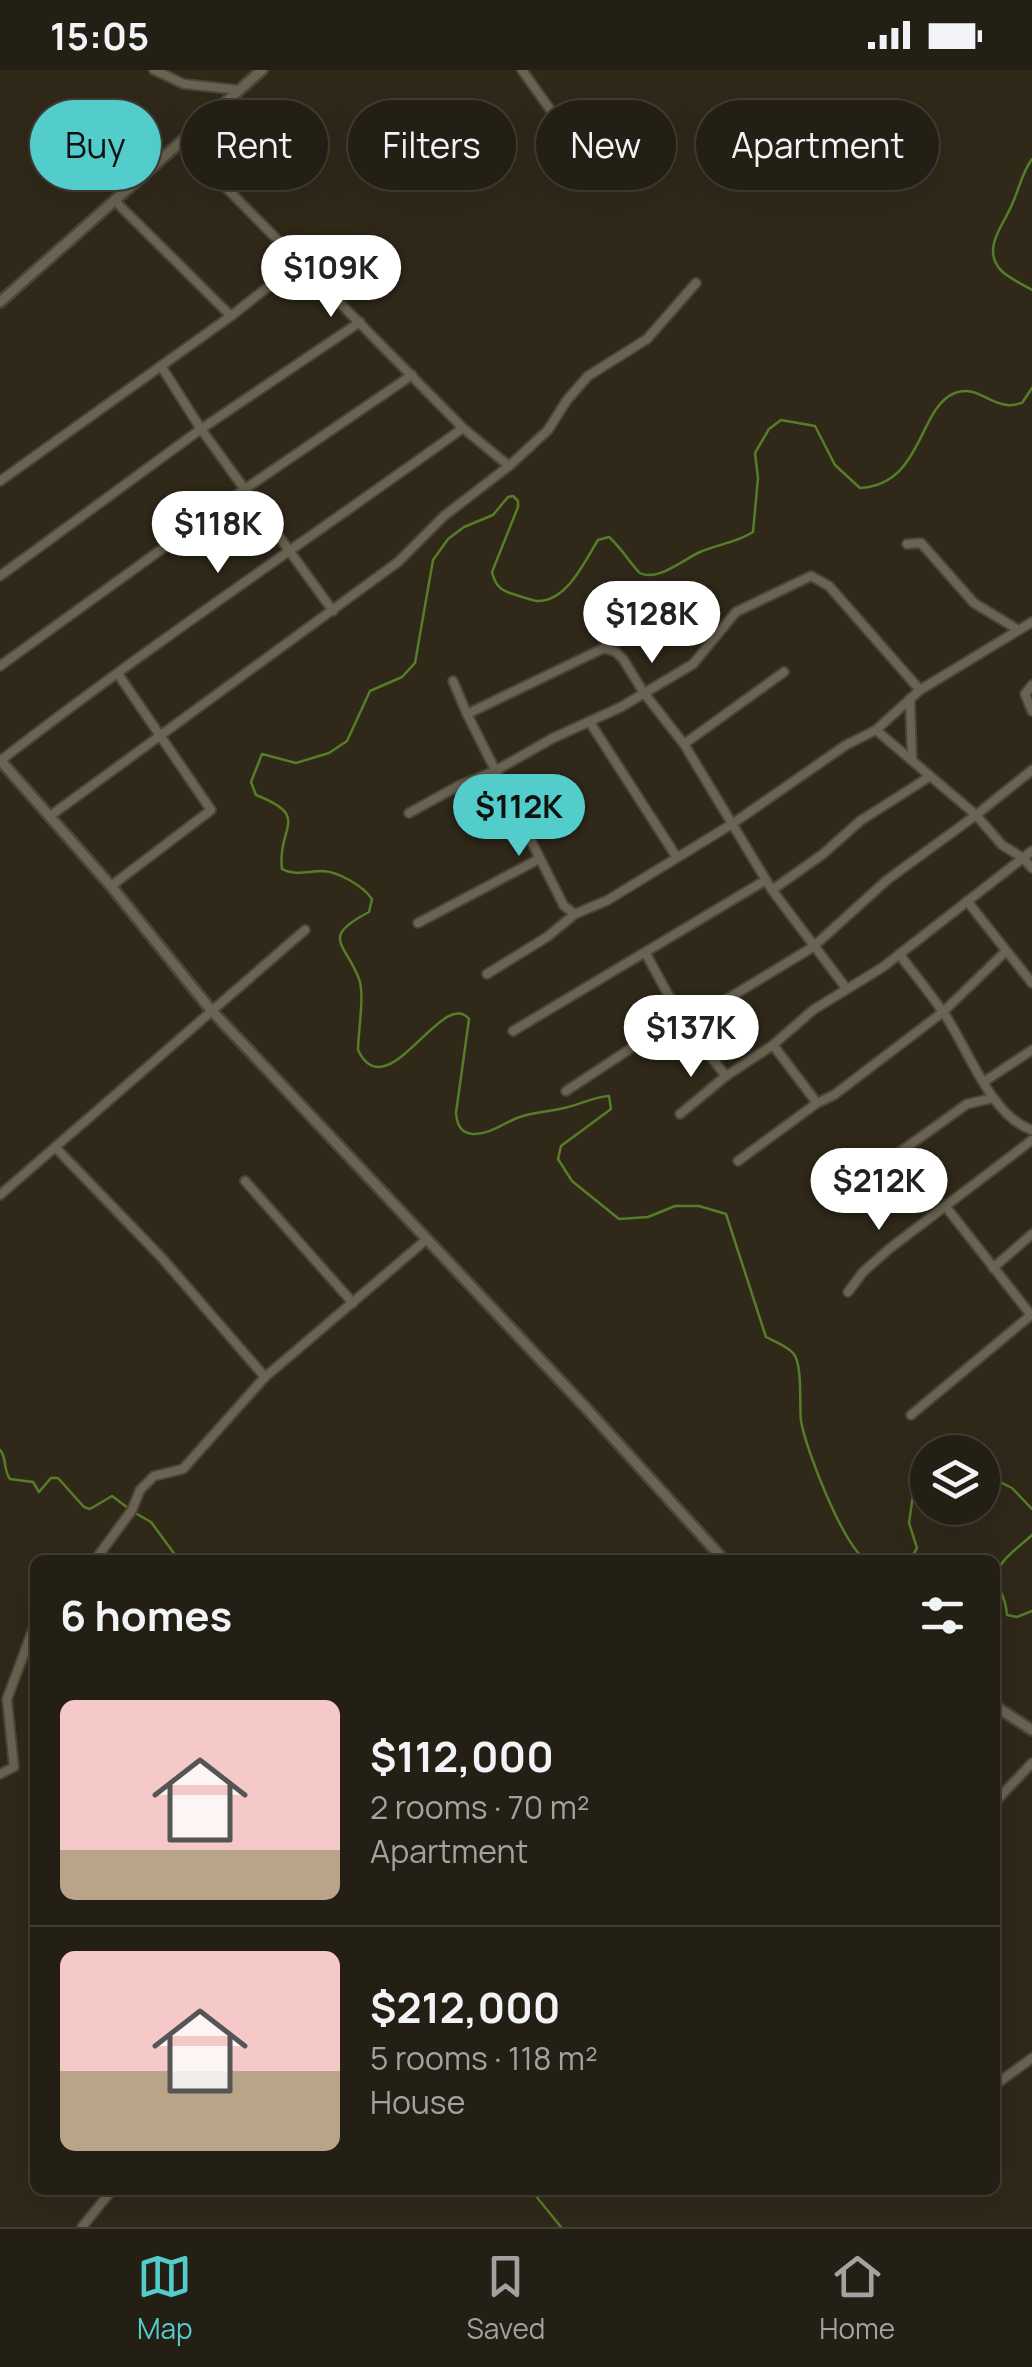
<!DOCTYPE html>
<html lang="en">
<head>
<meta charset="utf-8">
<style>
  :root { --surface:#241f14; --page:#302c22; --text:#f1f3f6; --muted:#a3a2a0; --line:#413d34; --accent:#52cdcc }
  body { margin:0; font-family:Manrope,sans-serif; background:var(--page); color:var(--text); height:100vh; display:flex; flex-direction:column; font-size:38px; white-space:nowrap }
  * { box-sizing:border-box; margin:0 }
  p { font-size:32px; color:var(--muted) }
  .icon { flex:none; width:55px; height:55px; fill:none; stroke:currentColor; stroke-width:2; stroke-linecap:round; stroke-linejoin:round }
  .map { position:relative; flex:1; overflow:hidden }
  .details { position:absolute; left:30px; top:1485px; width:970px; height:640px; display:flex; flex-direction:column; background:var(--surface); border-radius:15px; box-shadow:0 10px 40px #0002,0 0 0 2px var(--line) }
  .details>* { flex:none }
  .banner { position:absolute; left:30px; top:30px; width:972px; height:90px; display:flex; gap:20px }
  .controls { position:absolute; left:910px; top:1365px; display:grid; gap:20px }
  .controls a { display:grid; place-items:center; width:90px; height:90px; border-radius:50%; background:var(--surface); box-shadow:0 10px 40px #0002,0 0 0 2px var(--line); font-size:50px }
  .price { position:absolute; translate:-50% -85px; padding:0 22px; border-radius:35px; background:#fff; color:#222; font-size:32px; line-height:65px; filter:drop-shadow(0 2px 5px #0008) }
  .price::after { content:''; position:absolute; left:50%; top:60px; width:30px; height:22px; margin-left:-15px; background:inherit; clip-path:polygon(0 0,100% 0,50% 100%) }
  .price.on { background:var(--accent); color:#111 }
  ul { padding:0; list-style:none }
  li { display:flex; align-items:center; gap:30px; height:250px; padding:0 30px }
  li+li { border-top:2px solid var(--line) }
  li span { display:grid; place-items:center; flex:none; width:280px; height:200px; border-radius:15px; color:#555 }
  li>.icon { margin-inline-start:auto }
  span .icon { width:120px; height:120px; fill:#fffc; stroke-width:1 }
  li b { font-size:42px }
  h2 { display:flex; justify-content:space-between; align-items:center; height:120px; padding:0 30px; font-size:42px }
  .tag { padding:0 35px; border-radius:45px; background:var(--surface); box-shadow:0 10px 40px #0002,0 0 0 2px var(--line); font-size:35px; line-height:90px }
  .tag.on { background:var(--accent); color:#111 }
  .status { display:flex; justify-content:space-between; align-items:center; height:70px; padding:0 50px; background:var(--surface); direction:ltr }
  .status svg { height:28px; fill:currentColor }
  .dock { display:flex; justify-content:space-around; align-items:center; height:140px; border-top:2px solid var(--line); background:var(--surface); font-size:28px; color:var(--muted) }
  .dock a { display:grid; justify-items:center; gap:5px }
  .dock .on { color:var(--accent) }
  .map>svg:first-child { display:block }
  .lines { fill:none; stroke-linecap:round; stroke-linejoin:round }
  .stream { stroke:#567d27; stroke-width:2.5 }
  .minor-casing { stroke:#4a4538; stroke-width:12 }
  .tertiary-casing { stroke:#4a4538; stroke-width:14 }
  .minor { stroke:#6a6352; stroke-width:8 }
  .tertiary { stroke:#6a6352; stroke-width:9 }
</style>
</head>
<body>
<div class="status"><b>15:05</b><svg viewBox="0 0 49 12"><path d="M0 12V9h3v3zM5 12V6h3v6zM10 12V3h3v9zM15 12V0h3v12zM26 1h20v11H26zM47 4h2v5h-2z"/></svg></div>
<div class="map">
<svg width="1032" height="2157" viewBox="0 0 1032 2157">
  <rect width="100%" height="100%" fill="#30291a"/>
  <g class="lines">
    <!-- stream -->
    <g class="stream">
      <path d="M1032 89C1022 103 1020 116 1013 132 1006 152 982 176 999 198 1005 207 1023 214 1032 220"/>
      <path d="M0 1380C7 1387 3 1400 10 1409L33 1412 39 1422 51 1408H58L84 1437 90 1439 112 1426 128 1438"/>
      <polyline points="982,1403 1012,1418 1032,1439"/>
      <polyline points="137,1444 151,1452 179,1490"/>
      <path d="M1032 1465C1020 1477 989 1495 998 1515 1003 1527 1006 1532 1007 1545L1017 1547 1032 1541"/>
      <path d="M866 1490C843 1475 806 1380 801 1351 799 1334 803 1294 793 1283 787 1276 774 1271 766 1267L726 1144 699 1136H675L648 1147 619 1149 572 1111 558 1089 561 1076 611 1039 609 1026C592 1027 580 1035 564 1038 548 1042 532 1042 517 1048 504 1053 489 1065 473 1064 460 1063 457 1054 456 1043L469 949C443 916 387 1041 358 980 358 962 365 924 359 909 346 873 319 868 369 842L372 829C363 816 339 802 323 801 308 801 294 806 282 799 277 756 312 747 256 725L251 712 262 684 296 693 329 683 347 671 370 621 402 607 415 593 433 490 448 469 464 457 493 445 508 427 513 426 518 431V437L492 502C495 515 501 521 513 524 520 526 530 530 537 531 567 532 584 492 598 470L609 467C620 476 635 500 640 503 658 512 684 489 700 482 718 474 736 473 753 462L758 408 755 383 769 359 781 350 815 356 835 395 860 418C923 415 918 337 955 323 975 315 988 333 1007 335 1012 336 1017 334 1022 333L1032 318"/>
      <polyline points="910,1490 917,1478 909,1453 915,1411 928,1404"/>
      <polyline points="531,2120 561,2157"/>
    </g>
    <!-- minor casing -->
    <g class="minor-casing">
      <g id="minor">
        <polyline points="154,0 184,14 239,20"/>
        <polyline points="522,0 579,80"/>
        <polyline points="182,73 463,358 509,396"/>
        <polyline points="114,130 231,246"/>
        <polyline points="161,296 201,359 333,541"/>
        <polyline points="0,411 231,246 300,192"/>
        <polyline points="907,474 921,473 974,533 1017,559"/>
        <polyline points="0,506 201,359 360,252"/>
        <polyline points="0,596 245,419 412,305"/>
        <polyline points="453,611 467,644"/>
        <polyline points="1032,615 1025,624 1032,641"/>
        <polyline points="910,629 912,690"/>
        <polyline points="591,654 676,786"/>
        <polyline points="876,660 976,745 1002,775 1023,788 1032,798"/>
        <polyline points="684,674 784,602"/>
        <path d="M0 691C151 574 309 469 463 358"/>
        <polyline points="409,743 460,715 495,701 553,668 621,637 693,594 736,542 811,506 829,516 920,620"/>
        <polyline points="50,746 398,492 444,446 509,396 548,360 567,330 588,306 647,269 696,213"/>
        <polyline points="111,816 211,740 118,604"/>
        <polyline points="772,820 823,784 860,751 929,707"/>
        <polyline points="967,831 1032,913"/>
        <polyline points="575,844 564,836 467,644 604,578 616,582 623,589 644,623 684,674 772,820 846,918"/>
        <polyline points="418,853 539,789"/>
        <polyline points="646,884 682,950 726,1006"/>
        <path d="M899 884C915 905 932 925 947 948 969 982 992 1047 1032 1060"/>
        <polyline points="487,904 547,867 575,844 608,830 732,754 846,675 876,660 920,620 1032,552"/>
        <polyline points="513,961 766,810"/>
        <polyline points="773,975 817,1033"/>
        <polyline points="985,1011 1032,980"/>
        <polyline points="566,1021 636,975 732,926 813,877 887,810 976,745 1032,700"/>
        <polyline points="680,1044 726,1006 773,975 813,940 883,897 1032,781"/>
        <polyline points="55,1077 162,1188 265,1307"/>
        <polyline points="738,1091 817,1033 834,1025 943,942 1006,881"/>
        <polyline points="245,1111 353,1233"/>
        <polyline points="0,1125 305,860"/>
        <polyline points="837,1127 967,1034 993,1028"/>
        <polyline points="993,1198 1032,1164"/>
        <polyline points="848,1222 863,1202 889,1179 1032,1070"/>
        <polyline points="911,1345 1031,1245 946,1137"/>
        <polyline points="95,1490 132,1440 140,1420 154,1406 183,1399 265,1307 427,1169"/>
        <polyline points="0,1704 14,1697 7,1629 35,1554"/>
        <polyline points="995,1732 1032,1693"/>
        <polyline points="995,2015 1032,1988"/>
        <polyline points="82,2157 112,2120"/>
      </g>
    </g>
    <!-- tertiary casing -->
    <g class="tertiary-casing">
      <g id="tertiary">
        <polyline points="0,232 262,0"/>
        <polyline points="0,690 111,816 211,940 586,1338 724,1490"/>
        <polyline points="995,1636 1032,1660"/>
      </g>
    </g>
    <!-- minor -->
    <use href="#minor" class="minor"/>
    <!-- tertiary -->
    <use href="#tertiary" class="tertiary"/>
  </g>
</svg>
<div class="controls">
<a><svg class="icon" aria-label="layers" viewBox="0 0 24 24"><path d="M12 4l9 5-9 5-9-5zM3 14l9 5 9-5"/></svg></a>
</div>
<b class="price" style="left:331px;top:250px">$109K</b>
<b class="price" style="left:218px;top:506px">$118K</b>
<b class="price" style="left:652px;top:596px">$128K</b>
<b class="price on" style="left:519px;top:789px">$112K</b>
<b class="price" style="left:691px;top:1010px">$137K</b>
<b class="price" style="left:879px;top:1163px">$212K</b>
<div class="banner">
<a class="tag on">Buy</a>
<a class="tag">Rent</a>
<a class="tag">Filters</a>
<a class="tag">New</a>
<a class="tag">Apartment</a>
</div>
<section class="details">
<h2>6 homes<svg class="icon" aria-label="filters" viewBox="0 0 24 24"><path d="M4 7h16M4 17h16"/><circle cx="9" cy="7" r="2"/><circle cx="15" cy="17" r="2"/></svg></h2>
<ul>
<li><span style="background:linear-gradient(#f6c9c9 75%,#b9a48a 0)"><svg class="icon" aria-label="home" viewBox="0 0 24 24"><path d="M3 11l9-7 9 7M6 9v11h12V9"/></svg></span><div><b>$112,000</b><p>2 rooms · 70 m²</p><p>Apartment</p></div></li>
<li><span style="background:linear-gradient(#f6c9c9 60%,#b9a48a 0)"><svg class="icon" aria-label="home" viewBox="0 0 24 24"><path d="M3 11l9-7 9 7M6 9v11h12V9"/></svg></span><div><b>$212,000</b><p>5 rooms · 118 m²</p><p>House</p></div></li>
</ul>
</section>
</div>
<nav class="dock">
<a class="on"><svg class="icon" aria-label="map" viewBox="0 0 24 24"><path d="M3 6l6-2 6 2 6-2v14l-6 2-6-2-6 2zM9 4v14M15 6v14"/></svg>Map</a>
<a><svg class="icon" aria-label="saved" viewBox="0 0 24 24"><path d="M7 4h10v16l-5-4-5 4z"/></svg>Saved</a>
<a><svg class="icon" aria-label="home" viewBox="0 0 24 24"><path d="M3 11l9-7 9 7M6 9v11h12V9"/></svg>Home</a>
</nav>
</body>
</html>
